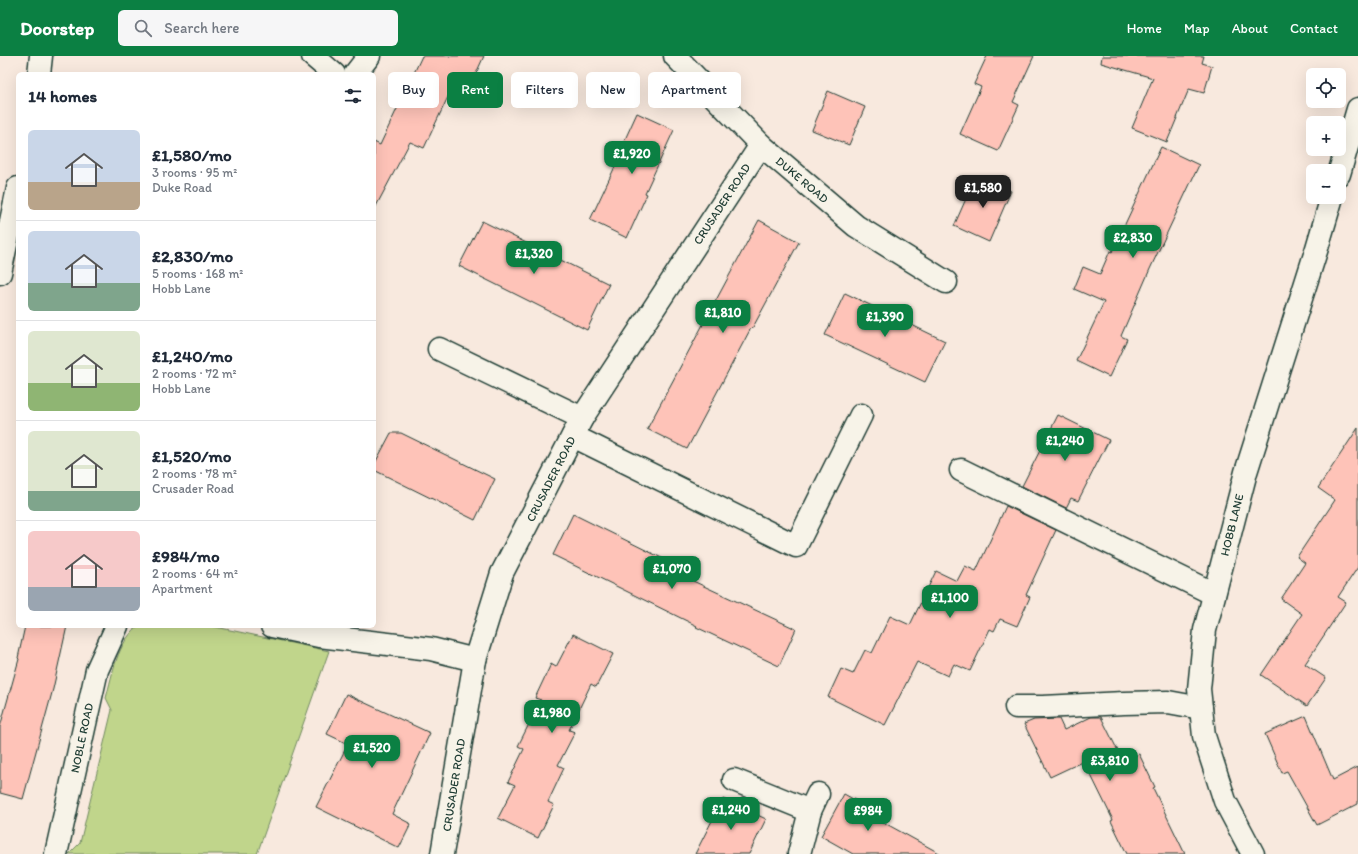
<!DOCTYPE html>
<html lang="en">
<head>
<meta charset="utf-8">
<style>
  :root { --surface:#fff; --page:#f6f6f7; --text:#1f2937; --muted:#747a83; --line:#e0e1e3; --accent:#0b8043 }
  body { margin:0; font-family:Itim,sans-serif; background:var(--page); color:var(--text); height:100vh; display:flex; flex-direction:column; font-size:15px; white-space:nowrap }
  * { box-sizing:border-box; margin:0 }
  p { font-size:13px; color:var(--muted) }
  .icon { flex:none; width:22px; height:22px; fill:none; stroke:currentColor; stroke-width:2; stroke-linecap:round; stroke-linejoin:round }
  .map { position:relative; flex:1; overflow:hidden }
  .drawer { position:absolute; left:16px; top:16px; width:360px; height:556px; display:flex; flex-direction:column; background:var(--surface); border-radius:6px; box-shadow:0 4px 16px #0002 }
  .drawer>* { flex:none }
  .banner { position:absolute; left:388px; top:16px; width:380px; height:36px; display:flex; gap:8px }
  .fabs { position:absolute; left:1306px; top:12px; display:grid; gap:8px }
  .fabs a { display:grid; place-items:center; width:40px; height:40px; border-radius:6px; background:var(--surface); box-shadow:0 4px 16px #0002; font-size:20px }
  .price { position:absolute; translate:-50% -34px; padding:0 9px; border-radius:8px; background:var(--accent); color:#fff; font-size:13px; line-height:26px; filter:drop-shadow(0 1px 2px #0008) }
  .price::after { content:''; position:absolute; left:50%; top:24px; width:12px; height:9px; margin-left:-6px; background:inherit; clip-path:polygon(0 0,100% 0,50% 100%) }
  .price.active { background:#222; color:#fff }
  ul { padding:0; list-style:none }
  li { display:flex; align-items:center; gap:12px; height:100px; padding:0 12px }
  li+li { border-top:1px solid var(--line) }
  li span { display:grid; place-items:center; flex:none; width:112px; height:80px; border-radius:6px; color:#555 }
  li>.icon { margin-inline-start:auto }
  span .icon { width:48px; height:48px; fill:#fffc; stroke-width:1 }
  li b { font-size:17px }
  h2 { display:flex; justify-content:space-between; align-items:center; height:48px; padding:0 12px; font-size:17px }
  .chip { padding:0 14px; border-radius:6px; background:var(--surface); box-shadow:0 4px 16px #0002; font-size:14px; line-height:36px }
  .chip.active { background:var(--accent); color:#fff }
  header { display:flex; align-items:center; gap:24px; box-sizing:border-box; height:56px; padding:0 20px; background:var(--accent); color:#fff }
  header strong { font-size:19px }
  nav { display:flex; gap:22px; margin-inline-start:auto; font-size:14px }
  .search { width:280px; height:36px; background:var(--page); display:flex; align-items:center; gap:10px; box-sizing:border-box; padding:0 14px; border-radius:6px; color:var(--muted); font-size:15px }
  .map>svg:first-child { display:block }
  .green { fill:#c0d58b; stroke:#708960 }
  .building { fill:#fec3b8; stroke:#1f3d34 }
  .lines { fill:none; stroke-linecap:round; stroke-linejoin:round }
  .minor-casing { stroke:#1f3d34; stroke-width:25 }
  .minor { stroke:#f7f3e8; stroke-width:22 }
  .labels { text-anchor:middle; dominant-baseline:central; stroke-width:4; stroke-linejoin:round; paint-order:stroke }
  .street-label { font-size:12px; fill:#1f3d34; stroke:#f7f3e8 }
</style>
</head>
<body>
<header>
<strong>Doorstep</strong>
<div class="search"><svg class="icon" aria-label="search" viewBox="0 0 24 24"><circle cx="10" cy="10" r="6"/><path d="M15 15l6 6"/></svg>Search here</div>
<nav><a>Home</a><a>Map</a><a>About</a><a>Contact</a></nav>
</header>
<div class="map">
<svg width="1358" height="798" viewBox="0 0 1358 798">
  <rect width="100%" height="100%" fill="#f8e9de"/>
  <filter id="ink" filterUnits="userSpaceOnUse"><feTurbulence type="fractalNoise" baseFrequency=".025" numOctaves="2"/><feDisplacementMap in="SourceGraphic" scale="8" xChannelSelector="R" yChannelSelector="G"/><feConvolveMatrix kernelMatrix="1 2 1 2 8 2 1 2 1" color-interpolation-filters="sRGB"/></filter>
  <g filter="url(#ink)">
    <!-- green -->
    <path class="green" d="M138 570H211L329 595 257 798H69L80 787 112 654 106 642C113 616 117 588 138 570Z"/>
    <!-- building -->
    <g class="building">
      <polygon points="422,0 484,0 468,35 454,28 424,92 410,86 374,154 374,86 380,89"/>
      <polygon points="987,0 1034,0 1013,46 1019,49 998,95 960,78 981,31 974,28"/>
      <polygon points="1102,0 1204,0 1202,7 1212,10 1204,37 1189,33 1167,86 1132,72 1153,22 1101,7"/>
      <polygon points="828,35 865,51 849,89 812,74"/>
      <polygon points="637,57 674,74 645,137 647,138 627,182 590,164 619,102 617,101"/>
      <polygon points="1161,91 1199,109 1150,213 1121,280 1127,283 1109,321 1076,305 1104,246 1074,233 1083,211 1100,218 1110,195 1112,196"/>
      <polygon points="976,120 1011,135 989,186 954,170"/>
      <polygon points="759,164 799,186 752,273 751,272 687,393 647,373"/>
      <polygon points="482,165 609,228 587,274 459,210"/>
      <polygon points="845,237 945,285 925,326 825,279"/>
      <polygon points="1058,359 1109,384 1078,445 1071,442 1066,452 1022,430"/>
      <polygon points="1358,372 1358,511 1338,541 1346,546 1305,608 1326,622 1307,650 1261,619 1302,558 1281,543 1305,507 1297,501 1335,444 1318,432"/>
      <polygon points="391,377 401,377 495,423 475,464 374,414 374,409"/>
      <polygon points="1006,450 1056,474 1026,539 1030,541 1017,570 1000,563 994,575 990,573 970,615 954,608 948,620 917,606 885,669 828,641 841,613 853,618 865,594 872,597 890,560 910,569 936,515 957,525 965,510 976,515"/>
      <polygon points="573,458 696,519 693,525 796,573 779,610 696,571 697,570 553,499"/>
      <polygon points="25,570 67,570 53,633 23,743 0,737 0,671 19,603 18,602"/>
      <polygon points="573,578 613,598 596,631 591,628 569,674 575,676 558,709 564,712 548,746 554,749 538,782 498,762 515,729 508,726 524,693 518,690 541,644 535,642 551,608 556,611"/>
      <polygon points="346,638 430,677 392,758 411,768 399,792 316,751 348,688 327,678"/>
      <polygon points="1306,660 1333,724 1358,711 1358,748 1317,769 1287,715 1282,717 1265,678"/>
      <polygon points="1091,661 1101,661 1123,705 1139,698 1155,731 1153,732 1185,798 1127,798 1111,765 1113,764 1084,705 1050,721 1024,668 1034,664 1059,663 1064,674"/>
      <polygon points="844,738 884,760 881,765 941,798 853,798 821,780"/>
      <polygon points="723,743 766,763 749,798 695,798"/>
    </g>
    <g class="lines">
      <!-- minor casing -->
      <g class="minor-casing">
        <g id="minor">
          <polyline points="313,0 334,18"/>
          <polyline points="675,0 761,89 856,170 946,226"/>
          <polyline points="39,18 41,0"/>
          <polyline points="355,18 369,0"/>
          <polyline points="1339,118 1358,53"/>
          <polyline points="0,217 18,132"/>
          <polyline points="439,293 582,362"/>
          <polyline points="573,380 796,490 861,359"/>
          <polyline points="961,414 1214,538"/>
          <polyline points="272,570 319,580 431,593 475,604"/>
          <polyline points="1016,651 1043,651 1124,647 1168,646 1201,652"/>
          <polyline points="734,724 810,755"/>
          <polyline points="56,798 97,614 117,570"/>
          <polyline points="442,798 475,604 502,517 582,362 761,89"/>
          <polyline points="799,798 810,755 818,738"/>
          <polyline points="1253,798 1225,745 1204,680 1199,633 1205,574 1246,416 1317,192 1332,141"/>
        </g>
      </g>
      <!-- minor -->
      <use href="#minor" class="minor"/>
    </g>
  </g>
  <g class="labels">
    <!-- street labels -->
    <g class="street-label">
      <text transform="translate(802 124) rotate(40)">DUKE ROAD</text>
      <text transform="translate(722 148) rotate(-57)">CRUSADER ROAD</text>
      <text transform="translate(551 423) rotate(-63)">CRUSADER ROAD</text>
      <text transform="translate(1232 469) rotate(-76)">HOBB LANE</text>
      <text transform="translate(82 682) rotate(-78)">NOBLE ROAD</text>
      <text transform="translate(454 729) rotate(-81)">CRUSADER ROAD</text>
    </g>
  </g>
</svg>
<div class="fabs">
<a><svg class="icon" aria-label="locate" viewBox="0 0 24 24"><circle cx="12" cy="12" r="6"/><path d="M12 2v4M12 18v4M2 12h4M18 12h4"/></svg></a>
<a>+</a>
<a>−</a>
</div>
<b class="price" style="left:632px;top:119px">£1,920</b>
<b class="price active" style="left:983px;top:153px">£1,580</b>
<b class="price" style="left:1133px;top:203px">£2,830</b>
<b class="price" style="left:534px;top:219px">£1,320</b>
<b class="price" style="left:723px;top:278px">£1,810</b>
<b class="price" style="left:885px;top:282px">£1,390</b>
<b class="price" style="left:1065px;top:406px">£1,240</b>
<b class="price" style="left:672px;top:534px">£1,070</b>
<b class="price" style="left:950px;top:563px">£1,100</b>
<b class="price" style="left:552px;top:678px">£1,980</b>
<b class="price" style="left:372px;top:713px">£1,520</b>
<b class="price" style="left:1110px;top:726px">£3,810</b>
<b class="price" style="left:731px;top:775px">£1,240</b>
<b class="price" style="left:868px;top:776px">£984</b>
<div class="banner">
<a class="chip">Buy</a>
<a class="chip active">Rent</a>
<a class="chip">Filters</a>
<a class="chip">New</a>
<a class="chip">Apartment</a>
</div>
<section class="drawer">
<h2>14 homes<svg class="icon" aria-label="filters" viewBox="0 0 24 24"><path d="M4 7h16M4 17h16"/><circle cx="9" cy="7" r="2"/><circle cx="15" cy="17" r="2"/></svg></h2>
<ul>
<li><span style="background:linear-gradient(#c9d6e8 65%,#b9a48a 0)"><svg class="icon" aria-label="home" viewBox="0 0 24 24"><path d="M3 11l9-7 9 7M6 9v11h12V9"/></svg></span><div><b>£1,580/mo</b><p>3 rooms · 95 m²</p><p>Duke Road</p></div></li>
<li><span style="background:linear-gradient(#c9d6e8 65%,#7fa58c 0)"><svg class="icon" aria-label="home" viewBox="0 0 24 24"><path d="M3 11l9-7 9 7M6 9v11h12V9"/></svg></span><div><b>£2,830/mo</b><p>5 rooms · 168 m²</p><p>Hobb Lane</p></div></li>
<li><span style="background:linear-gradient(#dfe7d0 65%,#8fb573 0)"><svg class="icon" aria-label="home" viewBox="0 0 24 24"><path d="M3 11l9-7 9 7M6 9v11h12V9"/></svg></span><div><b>£1,240/mo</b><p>2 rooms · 72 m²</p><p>Hobb Lane</p></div></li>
<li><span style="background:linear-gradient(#dfe7d0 75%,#7fa58c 0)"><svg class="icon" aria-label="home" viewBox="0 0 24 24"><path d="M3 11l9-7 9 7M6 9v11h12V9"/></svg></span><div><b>£1,520/mo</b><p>2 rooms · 78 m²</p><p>Crusader Road</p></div></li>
<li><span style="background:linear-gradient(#f6c9c9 70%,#9aa5b1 0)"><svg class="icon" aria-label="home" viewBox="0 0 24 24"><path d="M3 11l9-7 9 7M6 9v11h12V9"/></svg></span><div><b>£984/mo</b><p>2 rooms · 64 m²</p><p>Apartment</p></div></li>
</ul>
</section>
</div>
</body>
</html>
